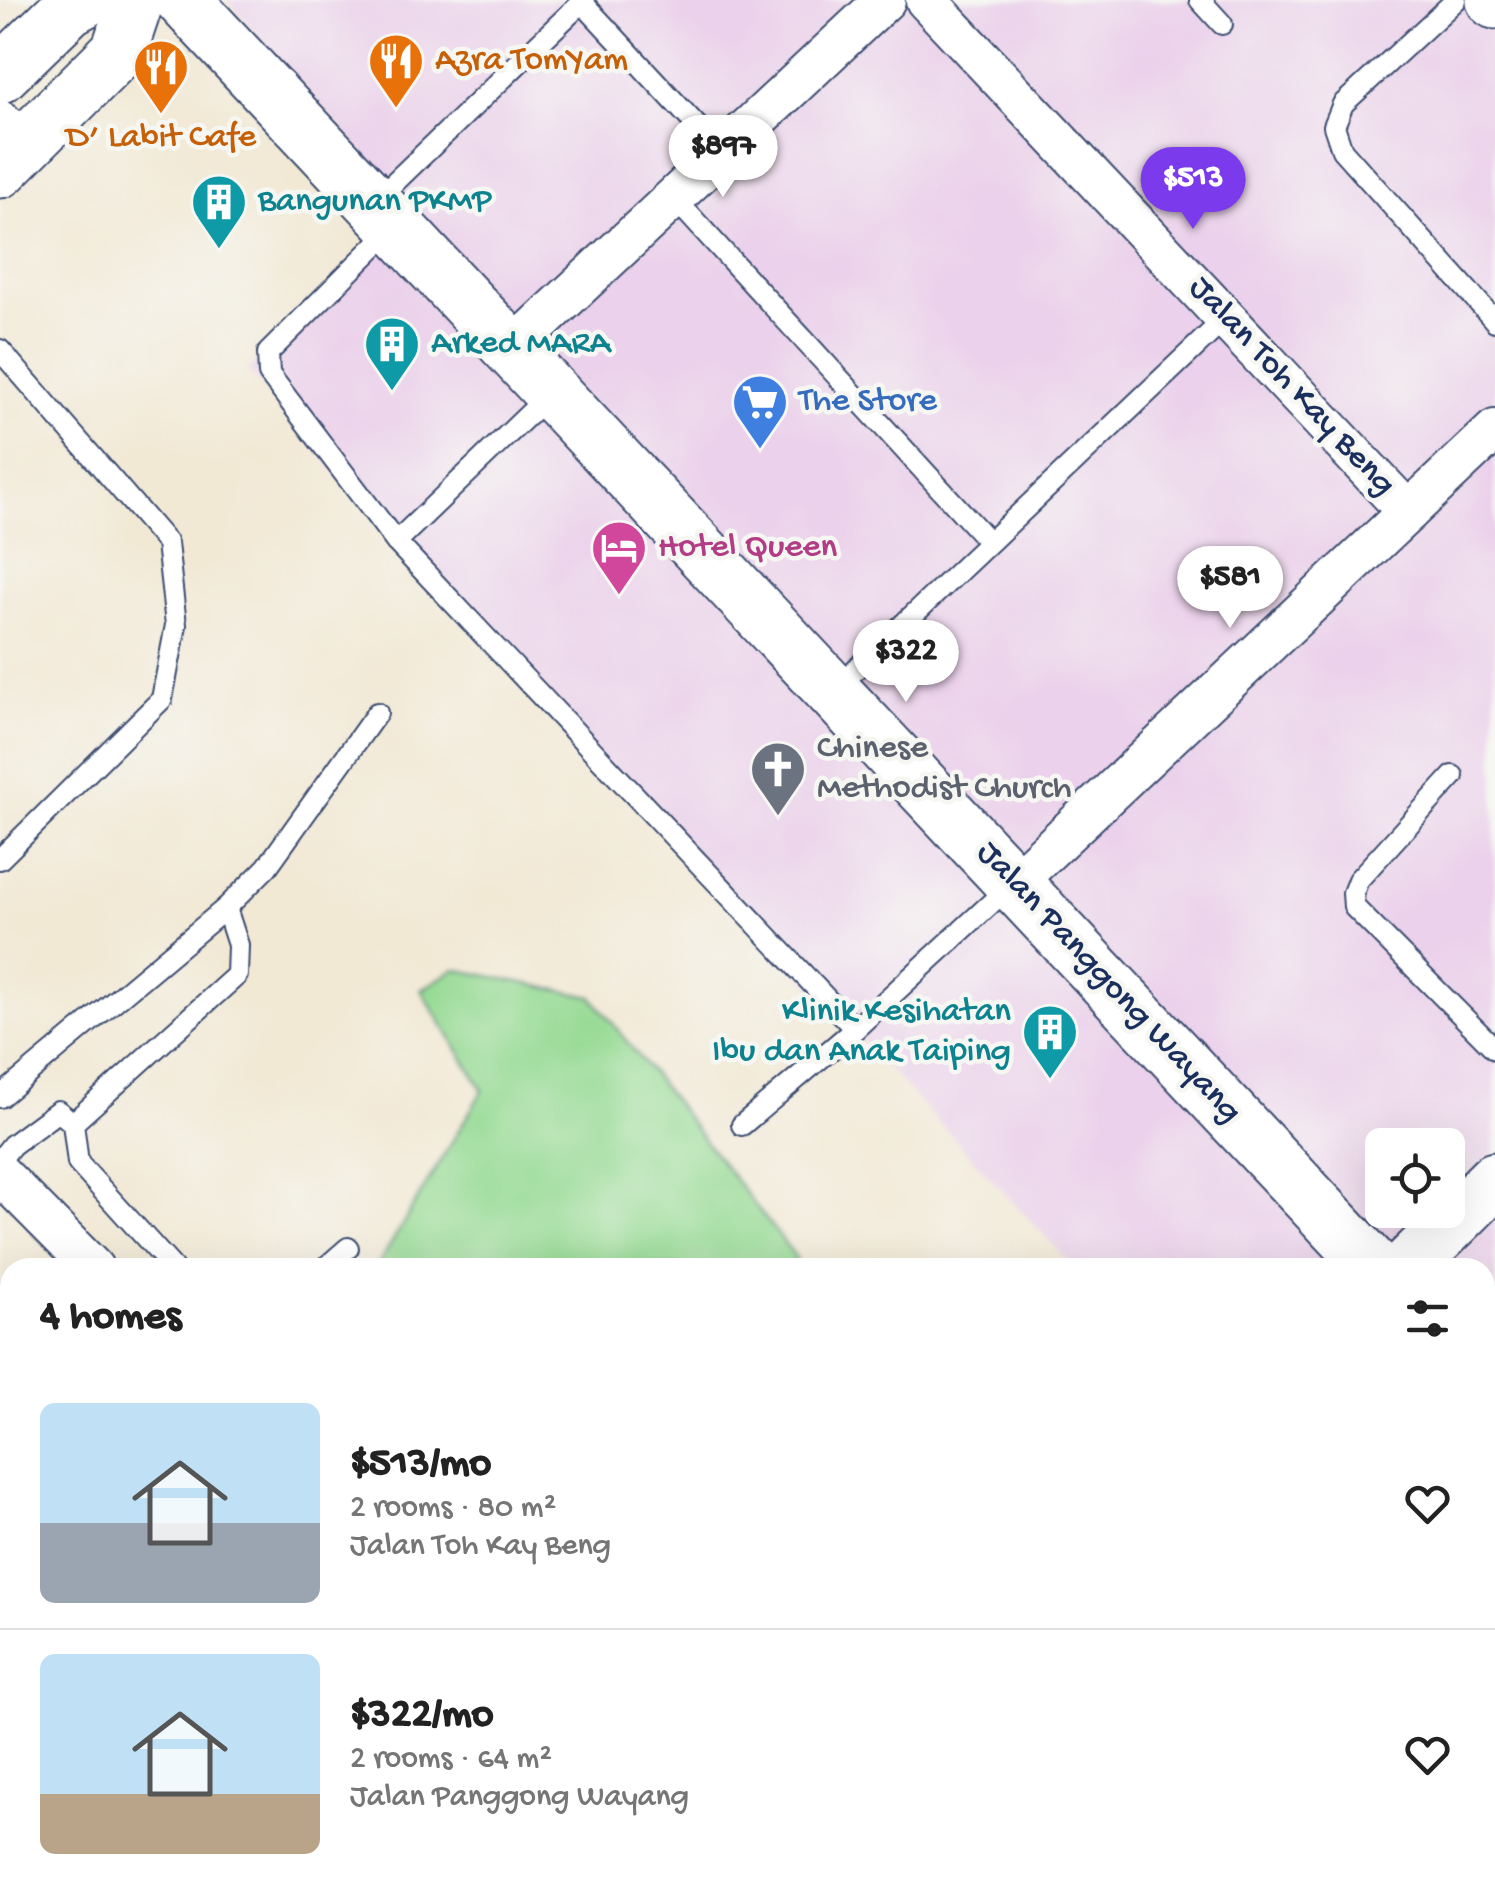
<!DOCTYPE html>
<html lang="en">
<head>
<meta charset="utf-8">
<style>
  :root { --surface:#fff; --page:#f2f2f2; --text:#222; --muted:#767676; --line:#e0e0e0; --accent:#7c3aed }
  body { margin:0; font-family:"Gochi Hand",sans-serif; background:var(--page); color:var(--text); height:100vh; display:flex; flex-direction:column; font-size:38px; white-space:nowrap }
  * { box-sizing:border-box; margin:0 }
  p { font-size:32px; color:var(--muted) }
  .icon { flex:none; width:55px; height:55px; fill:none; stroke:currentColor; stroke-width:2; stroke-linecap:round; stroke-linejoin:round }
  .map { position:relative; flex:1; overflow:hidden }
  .details { position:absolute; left:0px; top:1258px; width:1495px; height:642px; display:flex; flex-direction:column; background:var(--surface); border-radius:30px 30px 0 0; box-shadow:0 10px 40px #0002 }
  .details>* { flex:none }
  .buttons { position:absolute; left:1365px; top:1128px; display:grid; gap:20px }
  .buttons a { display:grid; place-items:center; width:100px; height:100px; border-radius:15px; background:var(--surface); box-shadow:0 10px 40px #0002; font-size:50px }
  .price { position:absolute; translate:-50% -85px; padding:0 22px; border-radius:35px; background:#fff; color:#222; font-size:32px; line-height:65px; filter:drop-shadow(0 2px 5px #0008) }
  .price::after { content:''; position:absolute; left:50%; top:60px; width:30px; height:22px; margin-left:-15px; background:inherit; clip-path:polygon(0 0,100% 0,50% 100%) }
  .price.active { background:var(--accent); color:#fff }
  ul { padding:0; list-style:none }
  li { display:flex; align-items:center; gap:30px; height:250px; padding:0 40px }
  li+li { border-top:2px solid var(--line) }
  li span { display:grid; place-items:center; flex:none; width:280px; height:200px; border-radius:15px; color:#555 }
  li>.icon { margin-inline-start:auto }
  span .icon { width:120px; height:120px; fill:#fffc; stroke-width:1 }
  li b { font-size:42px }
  h2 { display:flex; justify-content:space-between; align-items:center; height:120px; padding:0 40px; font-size:42px }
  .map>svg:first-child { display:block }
  .built { fill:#ebd1eb; fill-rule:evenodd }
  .green { fill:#95da93; stroke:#588478; stroke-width:2.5 }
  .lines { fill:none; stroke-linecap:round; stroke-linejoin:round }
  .lane-casing { stroke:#3b4b70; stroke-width:24 }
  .street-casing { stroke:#3b4b70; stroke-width:44 }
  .secondary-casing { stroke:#3b4b70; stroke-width:59 }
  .path { stroke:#3b4b70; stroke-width:6; stroke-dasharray:8 8; stroke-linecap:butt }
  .lane { stroke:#fff; stroke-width:20 }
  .street { stroke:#fff; stroke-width:40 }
  .secondary { stroke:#fff; stroke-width:55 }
  .labels { text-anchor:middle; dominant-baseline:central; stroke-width:9; stroke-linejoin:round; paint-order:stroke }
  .food-label { font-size:35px; fill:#c56008; stroke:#f6f6f2; text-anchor:start }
  .culture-label { font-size:35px; fill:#0d838f; stroke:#f6f6f2; text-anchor:start }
  .street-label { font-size:35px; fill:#1b2f5e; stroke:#f6f6f2 }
  .shop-label { font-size:35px; fill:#366cbe; stroke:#f6f6f2; text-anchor:start }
  .hotel-label { font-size:35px; fill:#b23c85; stroke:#f6f6f2; text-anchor:start }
  .worship-label { font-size:35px; fill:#5b616d; stroke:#f6f6f2; text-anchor:start }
</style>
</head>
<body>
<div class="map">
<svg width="1495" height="1898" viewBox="0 0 1495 1898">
  <rect width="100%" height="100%" fill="#f6f6f2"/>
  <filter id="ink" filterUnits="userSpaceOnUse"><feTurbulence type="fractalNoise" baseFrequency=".01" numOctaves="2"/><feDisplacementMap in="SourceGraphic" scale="20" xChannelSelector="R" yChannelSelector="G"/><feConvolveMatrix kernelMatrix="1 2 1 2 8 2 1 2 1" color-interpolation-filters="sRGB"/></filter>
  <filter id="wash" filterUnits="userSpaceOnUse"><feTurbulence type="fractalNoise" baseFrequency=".0048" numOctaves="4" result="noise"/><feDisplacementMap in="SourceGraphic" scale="40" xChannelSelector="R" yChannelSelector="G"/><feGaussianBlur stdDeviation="2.25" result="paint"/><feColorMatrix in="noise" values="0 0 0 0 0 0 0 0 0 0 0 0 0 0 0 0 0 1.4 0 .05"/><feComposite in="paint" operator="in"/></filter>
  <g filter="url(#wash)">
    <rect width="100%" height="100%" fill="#f2e9d5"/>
    <!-- built -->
    <path class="built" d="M227 0H1495V1718L1485 1707V1268L1074 1267 396 542 248 370 414 210ZM1382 1145H1448V1210H1382Z"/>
    <!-- green -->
    <polygon class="green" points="455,969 592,997 797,1259 788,1268 377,1267 483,1090 421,990"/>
  </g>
  <g filter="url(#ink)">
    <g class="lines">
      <!-- lane casing -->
      <g class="lane-casing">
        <g id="lane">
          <polyline points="580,0 722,153"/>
          <polyline points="1200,0 1222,24"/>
          <polyline points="1456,0 1343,104 1334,126 1342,150 1495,321"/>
          <polyline points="674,198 989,542"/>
          <polyline points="374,202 582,2"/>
          <polyline points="395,226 268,353 269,374 396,542 855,1029"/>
          <polyline points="0,350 167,543 176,625 162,699 0,859"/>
          <polyline points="396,542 550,394"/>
          <polyline points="835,689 1226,318"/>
          <polyline points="1453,776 1358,880 1353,893 1354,907 1495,1049"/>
          <polyline points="0,1097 226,908 267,867 377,713"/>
          <polyline points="742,1125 855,1029 1013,883"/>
          <polyline points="0,1160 12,1145 58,1111 73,1123"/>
          <polyline points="173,1268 78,1163 73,1123 237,975 238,945 226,908"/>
          <polyline points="325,1268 348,1248"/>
          <polyline points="0,1426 10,1437"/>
          <polyline points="1485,1742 1495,1753"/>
          <polyline points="1485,1862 1495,1853"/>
          <polyline points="1112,1890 1119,1898"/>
          <polyline points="467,1898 475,1890"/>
          <polyline points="1447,1898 1456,1890"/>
        </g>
      </g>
      <!-- street casing -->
      <g class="street-casing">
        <g id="street">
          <polyline points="926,0 1408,512"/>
          <polyline points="0,120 26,145"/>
          <polyline points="512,349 885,0"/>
          <polyline points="1014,883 1495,430"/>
          <polyline points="0,1174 93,1268"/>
          <polyline points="0,1516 10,1506"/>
          <polyline points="0,1720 10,1731"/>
          <polyline points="156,1890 163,1898"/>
          <polyline points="855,1890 863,1898"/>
          <polyline points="190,1898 198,1890"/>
          <polyline points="768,1898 776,1890"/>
        </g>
      </g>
      <!-- secondary casing -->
      <g class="secondary-casing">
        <g id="secondary">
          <polyline points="183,0 1375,1268"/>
          <polyline points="1494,0 1495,1"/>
          <polyline points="0,75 69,8 84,0"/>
          <polyline points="0,170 119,51 136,0"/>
          <polyline points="1406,1268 1495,1180"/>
          <polyline points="1485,1381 1495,1391"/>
        </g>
      </g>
      <!-- path -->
      <polyline class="path" points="1485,1690 1495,1701"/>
      <!-- lane -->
      <use href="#lane" class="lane"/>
      <!-- street -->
      <use href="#street" class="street"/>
      <!-- secondary -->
      <use href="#secondary" class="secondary"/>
    </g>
  </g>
  <!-- icons -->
  <defs>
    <g id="restaurant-pin" transform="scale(2.875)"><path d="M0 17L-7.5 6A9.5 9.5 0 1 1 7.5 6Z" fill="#e8710a" stroke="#f6f6f2"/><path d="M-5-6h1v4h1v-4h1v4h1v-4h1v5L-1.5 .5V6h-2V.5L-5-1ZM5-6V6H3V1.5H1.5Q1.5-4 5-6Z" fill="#fff"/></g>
    <g id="building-pin" transform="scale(2.875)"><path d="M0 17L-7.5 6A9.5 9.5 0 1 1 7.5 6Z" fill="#0f9aa8" stroke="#f6f6f2"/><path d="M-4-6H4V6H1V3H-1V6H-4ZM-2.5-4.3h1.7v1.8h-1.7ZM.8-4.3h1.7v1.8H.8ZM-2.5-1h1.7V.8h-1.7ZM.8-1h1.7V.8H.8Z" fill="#fff"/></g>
    <g id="supermarket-pin" transform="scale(2.875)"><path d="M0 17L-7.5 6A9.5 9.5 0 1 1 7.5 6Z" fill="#3f7fe0" stroke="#f6f6f2"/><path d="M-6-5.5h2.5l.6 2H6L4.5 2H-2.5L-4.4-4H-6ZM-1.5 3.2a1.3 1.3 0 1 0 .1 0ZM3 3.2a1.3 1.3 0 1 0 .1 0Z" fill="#fff"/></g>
    <g id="hotel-pin" transform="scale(2.875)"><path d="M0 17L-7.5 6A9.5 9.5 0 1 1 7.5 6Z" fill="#d1479c" stroke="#f6f6f2"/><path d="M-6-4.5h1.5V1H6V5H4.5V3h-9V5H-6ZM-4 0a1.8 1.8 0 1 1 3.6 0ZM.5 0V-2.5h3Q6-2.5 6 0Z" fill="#fff"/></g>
    <g id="church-pin" transform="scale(2.875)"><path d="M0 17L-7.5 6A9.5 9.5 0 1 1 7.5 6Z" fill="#6b7280" stroke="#f6f6f2"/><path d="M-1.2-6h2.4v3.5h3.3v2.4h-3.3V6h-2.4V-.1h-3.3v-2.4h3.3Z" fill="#fff"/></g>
  </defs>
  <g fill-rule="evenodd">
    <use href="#restaurant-pin" x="396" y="61"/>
    <use href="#restaurant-pin" x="161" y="67"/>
    <use href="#building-pin" x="219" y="202"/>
    <use href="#building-pin" x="392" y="344"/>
    <use href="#supermarket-pin" x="760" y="402"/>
    <use href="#hotel-pin" x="619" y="548"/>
    <use href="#church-pin" x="778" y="769"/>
    <use href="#building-pin" x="1050" y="1032"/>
  </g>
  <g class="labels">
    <!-- food labels -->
    <g class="food-label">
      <text x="435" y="61">Azra TomYam</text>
      <text x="161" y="138" text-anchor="middle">D’ Labit Cafe</text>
    </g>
    <!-- culture labels -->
    <g class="culture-label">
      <text x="258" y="202">Bangunan PKMP</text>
      <text x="431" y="344">Arked MARA</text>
      <text x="1011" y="1012" text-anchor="end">Klinik Kesihatan<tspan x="1011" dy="40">Ibu dan Anak Taiping</tspan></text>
    </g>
    <!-- street labels -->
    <g class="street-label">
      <text transform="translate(1291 387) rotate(47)">Jalan Toh Kay Beng</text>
      <text transform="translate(1108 983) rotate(47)">Jalan Panggong Wayang</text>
    </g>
    <!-- shop labels -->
    <g class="shop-label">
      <text x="799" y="402">The Store</text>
    </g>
    <!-- hotel labels -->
    <g class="hotel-label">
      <text x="658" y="548">Hotel Queen</text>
    </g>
    <!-- worship labels -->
    <g class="worship-label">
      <text x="817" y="749">Chinese<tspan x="817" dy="40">Methodist Church</tspan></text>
    </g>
  </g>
</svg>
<div class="buttons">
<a><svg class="icon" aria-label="locate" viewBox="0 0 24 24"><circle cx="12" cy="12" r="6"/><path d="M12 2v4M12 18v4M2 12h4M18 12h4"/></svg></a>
</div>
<b class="price" style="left:723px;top:200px">$897</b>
<b class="price active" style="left:1193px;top:232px">$513</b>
<b class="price" style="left:1230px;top:631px">$581</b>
<b class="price" style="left:906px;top:705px">$322</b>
<section class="details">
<h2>4 homes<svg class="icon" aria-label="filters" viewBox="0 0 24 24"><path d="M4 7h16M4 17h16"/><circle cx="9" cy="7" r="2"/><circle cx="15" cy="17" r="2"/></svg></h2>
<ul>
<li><span style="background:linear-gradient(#bfe0f5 60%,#9aa5b1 0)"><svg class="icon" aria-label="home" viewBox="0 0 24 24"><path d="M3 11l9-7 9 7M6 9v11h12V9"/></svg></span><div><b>$513/mo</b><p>2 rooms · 80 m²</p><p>Jalan Toh Kay Beng</p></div><svg class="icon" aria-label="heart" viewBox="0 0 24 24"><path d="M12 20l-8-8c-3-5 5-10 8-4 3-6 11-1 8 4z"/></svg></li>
<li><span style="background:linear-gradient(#bfe0f5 70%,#b9a48a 0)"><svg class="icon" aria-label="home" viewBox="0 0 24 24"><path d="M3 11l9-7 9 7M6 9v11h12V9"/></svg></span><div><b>$322/mo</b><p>2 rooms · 64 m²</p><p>Jalan Panggong Wayang</p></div><svg class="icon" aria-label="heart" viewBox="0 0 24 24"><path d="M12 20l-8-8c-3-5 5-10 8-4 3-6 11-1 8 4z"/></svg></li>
</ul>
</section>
</div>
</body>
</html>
